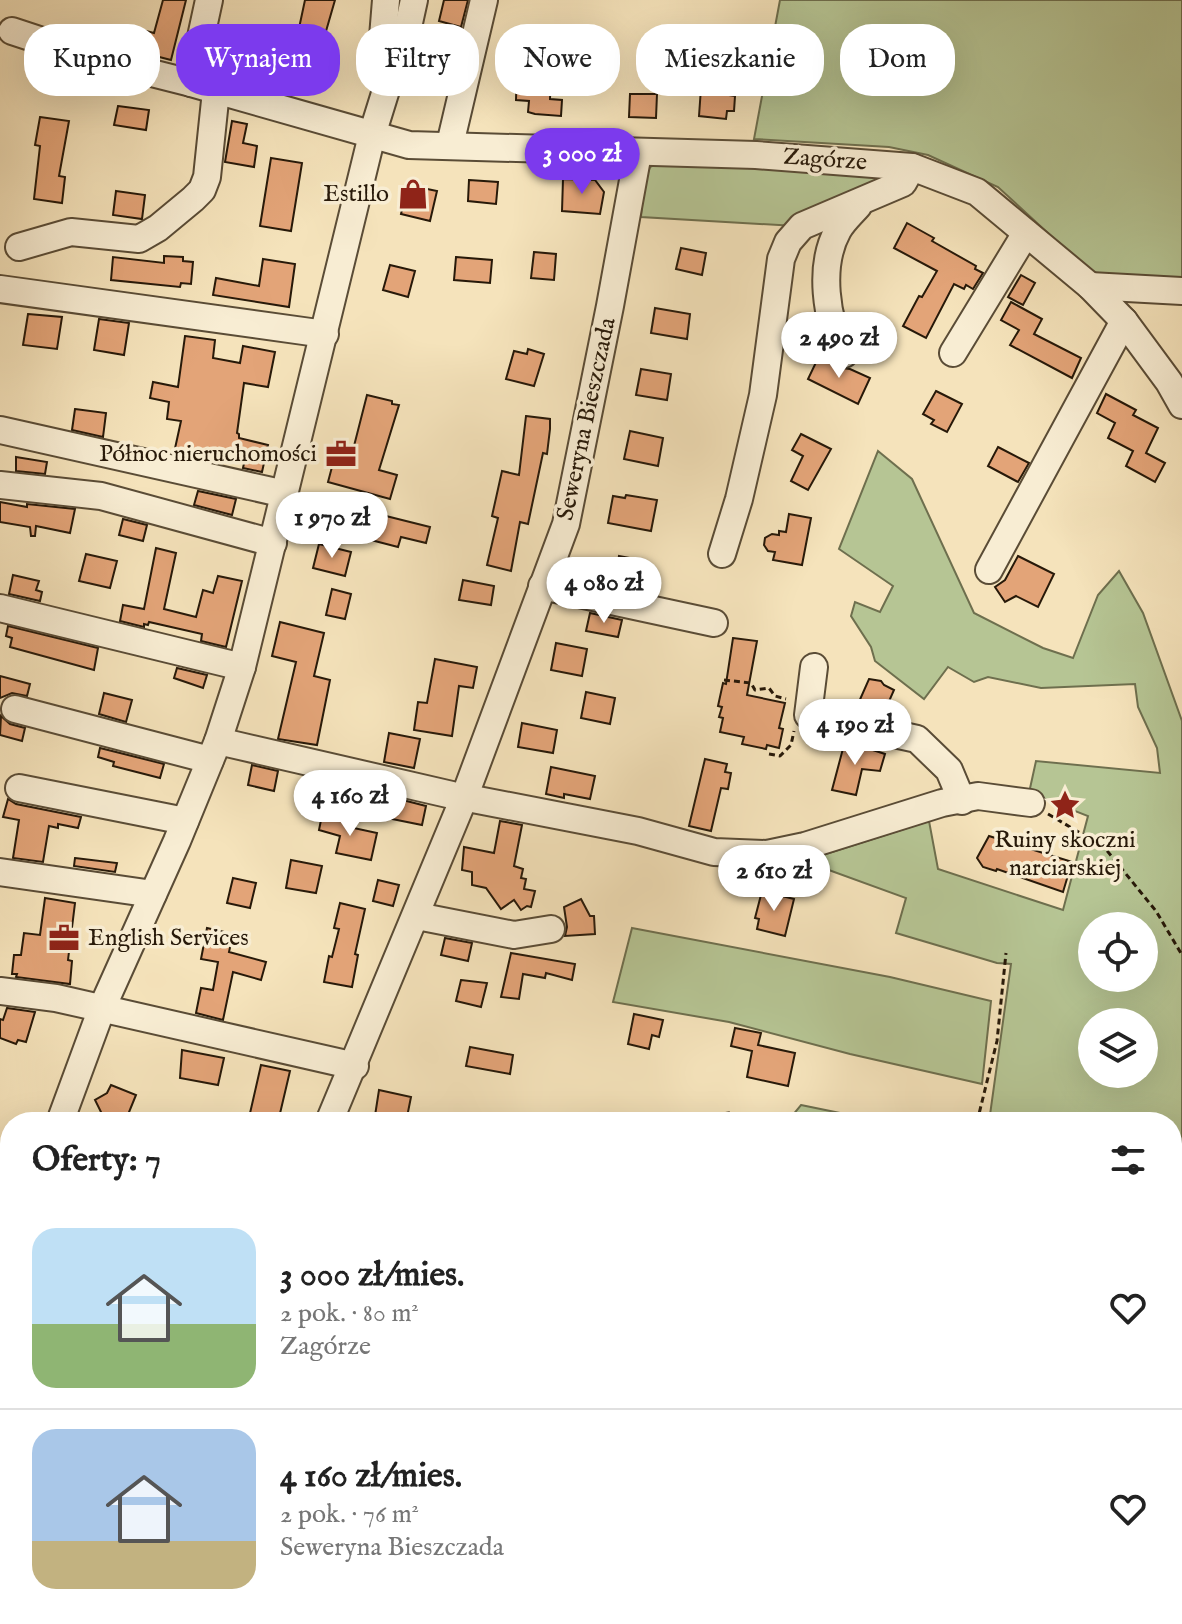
<!DOCTYPE html>
<html lang="pl">
<head>
<meta charset="utf-8">
<style>
  :root { --surface:#fff; --page:#f6f6f6; --text:#222; --muted:#767676; --line:#e0e0e0; --accent:#7c3aed }
  body { margin:0; font-family:"IM FELL English",serif; background:var(--page); color:var(--text); height:100vh; display:flex; flex-direction:column; font-size:30px; white-space:nowrap }
  * { box-sizing:border-box; margin:0 }
  p { font-size:26px; color:var(--muted) }
  .icon { flex:none; width:44px; height:44px; fill:none; stroke:currentColor; stroke-width:2; stroke-linecap:round; stroke-linejoin:round }
  .map { position:relative; flex:1; overflow:hidden }
  .side { position:absolute; left:0px; top:1112px; width:1182px; height:512px; display:flex; flex-direction:column; background:var(--surface); border-radius:32px 32px 0 0; box-shadow:0 8px 32px #0002 }
  .side>* { flex:none }
  .top-card { position:absolute; left:24px; top:24px; width:1134px; height:72px; display:flex; gap:16px }
  .buttons { position:absolute; left:1078px; top:912px; display:grid; gap:16px }
  .buttons a { display:grid; place-items:center; width:80px; height:80px; border-radius:50%; background:var(--surface); box-shadow:0 8px 32px #0002; font-size:40px }
  .price { position:absolute; translate:-50% -68px; padding:0 18px; border-radius:28px; background:#fff; color:#222; font-size:26px; line-height:52px; filter:drop-shadow(0 2px 4px #0008) }
  .price::after { content:''; position:absolute; left:50%; top:48px; width:24px; height:18px; margin-left:-12px; background:inherit; clip-path:polygon(0 0,100% 0,50% 100%) }
  .price.on { background:var(--accent); color:#fff }
  ul { padding:0; list-style:none }
  li { display:flex; align-items:center; gap:24px; height:200px; padding:0 32px }
  li+li { border-top:2px solid var(--line) }
  li span { display:grid; place-items:center; flex:none; width:224px; height:160px; border-radius:24px; color:#555 }
  li>.icon { margin-inline-start:auto }
  span .icon { width:96px; height:96px; fill:#fffc; stroke-width:1 }
  li b { font-size:34px }
  h2 { display:flex; justify-content:space-between; align-items:center; height:96px; padding:0 32px; font-size:34px }
  .tag { padding:0 28px; border-radius:32px; background:var(--surface); box-shadow:0 8px 32px #0002; font-size:28px; line-height:72px }
  .tag.on { background:var(--accent); color:#fff }
  .map>svg:first-child { display:block }
  .green { fill:#b6c594; stroke:#6e6f4e; stroke-width:2; fill-rule:evenodd }
  .building { fill:#e3a478; stroke:#271909; stroke-width:2 }
  .lines { fill:none; stroke-linecap:round; stroke-linejoin:round }
  .minor-casing { stroke:#5a4c36; stroke-width:30 }
  .path { stroke:#271909; stroke-width:3; stroke-dasharray:6 4; stroke-linecap:butt }
  .minor { stroke:#f8edd3; stroke-width:26 }
  .labels { text-anchor:middle; dominant-baseline:central; stroke-width:7; stroke-linejoin:round; paint-order:stroke }
  .street-label { font-size:24px; fill:#271909; stroke:#f8edd3 }
  .poi-label { font-size:24px; fill:#271909; stroke:#f8edd3; text-anchor:end }
</style>
</head>
<body>
<div class="map">
<svg width="1182" height="1624" viewBox="0 0 1182 1624">
  <rect width="100%" height="100%" fill="#f5e3bb"/>
  <filter id="stains"><feTurbulence type="fractalNoise" baseFrequency=".0025" numOctaves="4"/><feColorMatrix values="0 0 0 0 .2 0 0 0 0 .09 0 0 0 0 .02 0 0 0 .5 -.17"/></filter>
  <radialGradient id="worn" r=".72"><stop offset=".6" stop-color="#630" stop-opacity="0"/><stop offset="1" stop-color="#630" stop-opacity=".3"/></radialGradient>
  <!-- green -->
  <g class="green">
    <polygon points="780,0 1182,0 1182,283 1102,283 998,187 928,155 889,147 754,139"/>
    <polygon points="660,162 884,172 885,184 796,226 641,217 643,187 650,167"/>
    <path d="M878 451 912 479 974 613 1043 648 1073 658 1098 595 1119 571 1143 613 1182 721V1624H979L967 1614H1172V1122H989L1011 964 997 963 896 933 906 898 804 861 929 821 938 869 1063 910 1088 816 1029 793 1036 761 1160 773 1157 748 1138 707 1135 684 1041 688 988 677 974 682 948 667 924 699 875 661 871 647 851 616 855 602 880 612 893 586 839 549ZM1092 926H1144V978H1092ZM1092 1022H1144V1074H1092Z"/>
    <polygon points="632,928 890,977 991,1001 982,1084 850,1054 729,1022 613,1002"/>
    <polygon points="801,1105 840,1113 865,1122 787,1122"/>
  </g>
  <!-- building -->
  <g class="building">
    <polygon points="163,0 186,0 171,60 136,51 142,30 154,33"/>
    <polygon points="305,0 335,0 318,59 321,59 319,65 321,66 317,82 289,75"/>
    <polygon points="444,0 468,0 461,27 439,21"/>
    <polygon points="232,27 259,34 251,64 225,54"/>
    <polygon points="514,38 520,39 531,49 552,51 550,99 562,100 561,116 535,114 528,112 529,101 516,100 517,64 511,64 511,56 507,51 508,44"/>
    <polygon points="701,88 728,90 728,95 735,96 734,111 727,111 726,119 699,116"/>
    <polygon points="630,94 657,94 656,118 629,117"/>
    <polygon points="118,106 149,110 146,130 114,125"/>
    <polygon points="40,117 69,121 59,176 65,177 62,203 34,199 40,146 35,145"/>
    <polygon points="232,121 247,124 243,143 257,146 254,167 225,162"/>
    <polygon points="271,158 302,163 291,231 260,226"/>
    <polygon points="563,179 595,180 604,192 600,214 562,211"/>
    <polygon points="469,180 498,182 496,204 468,201"/>
    <polygon points="408,185 437,191 430,221 401,214"/>
    <polygon points="116,191 145,195 142,219 113,215"/>
    <polygon points="907,223 934,238 932,241 976,266 975,269 983,273 973,289 966,285 964,289 954,284 926,338 903,326 919,296 922,297 937,271 894,248"/>
    <polygon points="681,248 706,253 702,275 676,269"/>
    <polygon points="534,252 556,254 554,280 531,278"/>
    <polygon points="164,256 183,257 183,261 193,262 191,284 181,283 180,287 111,280 113,257 164,263"/>
    <polygon points="456,257 492,260 490,283 454,280"/>
    <polygon points="263,259 295,264 289,307 213,295 216,278 259,286"/>
    <polygon points="390,265 415,271 408,297 383,290"/>
    <polygon points="1021,275 1035,283 1023,305 1008,297"/>
    <polygon points="1011,302 1042,319 1034,334 1081,358 1072,378 1010,345 1019,330 1001,320"/>
    <polygon points="655,308 690,314 687,339 651,333"/>
    <polygon points="28,314 62,317 57,349 23,345"/>
    <polygon points="99,319 129,323 124,355 94,350"/>
    <polygon points="185,336 215,340 213,358 240,363 243,346 275,352 268,387 244,383 237,433 239,434 239,438 268,445 262,472 243,468 245,459 212,453 210,461 174,453 181,421 167,419 169,402 150,398 153,382 178,387"/>
    <polygon points="528,349 544,354 534,386 506,379 514,351 527,354"/>
    <polygon points="820,354 828,358 835,367 850,369 870,378 858,404 808,379"/>
    <polygon points="641,369 671,374 667,400 636,395"/>
    <polygon points="936,391 962,404 947,432 931,424 934,420 923,414"/>
    <polygon points="1106,394 1136,410 1133,415 1158,428 1146,453 1165,463 1155,482 1126,466 1133,451 1108,438 1115,423 1097,413"/>
    <polygon points="367,395 392,401 392,404 399,405 379,470 397,475 390,499 328,482 337,448 351,452 354,446"/>
    <polygon points="75,409 106,413 103,437 72,430"/>
    <polygon points="526,416 550,419 550,429 547,454 543,453 528,524 520,522 511,571 487,565 498,518 492,516 502,471 519,475"/>
    <polygon points="630,431 663,438 658,466 624,459"/>
    <polygon points="801,434 831,449 808,490 791,481 803,456 792,450"/>
    <polygon points="998,447 1029,463 1018,482 988,466"/>
    <polygon points="16,457 47,462 45,474 16,471"/>
    <polygon points="198,491 236,499 232,515 194,505"/>
    <polygon points="626,495 657,500 651,531 608,523 613,496 625,498"/>
    <polygon points="0,502 27,507 27,504 75,509 70,533 36,526 35,536 31,536 30,527 0,522"/>
    <polygon points="378,514 430,527 426,543 401,537 398,547 371,540"/>
    <polygon points="789,514 811,518 802,565 773,560 775,552 768,551 764,545 765,538 772,534 779,535 779,531 786,532"/>
    <polygon points="123,519 147,525 143,541 119,535"/>
    <polygon points="319,544 351,552 345,576 313,568"/>
    <polygon points="156,548 176,553 164,609 196,617 203,590 213,593 218,576 242,581 226,647 201,641 202,634 149,622 148,625 144,624 144,627 120,621 123,605 144,609"/>
    <polygon points="86,554 117,561 110,588 79,581"/>
    <polygon points="619,556 646,561 642,589 614,585"/>
    <polygon points="1018,556 1054,574 1038,607 1016,596 1005,602 995,587 1005,580"/>
    <polygon points="13,575 39,581 36,590 42,592 40,601 9,594"/>
    <polygon points="463,580 494,586 491,605 459,600"/>
    <polygon points="332,589 351,594 345,619 326,615"/>
    <polygon points="590,613 622,620 618,637 586,631"/>
    <polygon points="280,622 324,633 314,676 330,680 317,745 278,739 296,662 272,656"/>
    <polygon points="8,626 98,648 94,670 10,647 12,638 6,636"/>
    <polygon points="733,638 757,641 747,695 785,703 779,728 783,729 779,748 767,745 766,749 742,744 744,737 720,732 723,718 719,717 722,707 718,706 723,683 726,684"/>
    <polygon points="556,643 587,649 582,676 551,670"/>
    <polygon points="435,659 477,667 473,688 459,686 452,736 414,730 418,702 427,703"/>
    <polygon points="177,668 207,675 203,688 174,678"/>
    <polygon points="0,676 30,684 27,696 12,693 0,698"/>
    <polygon points="869,679 881,681 884,685 894,690 883,715 858,704"/>
    <polygon points="586,692 615,698 610,724 581,718"/>
    <polygon points="104,693 132,700 126,722 99,714"/>
    <polygon points="1,716 10,724 25,728 22,741 0,735"/>
    <polygon points="522,723 557,730 553,753 518,747"/>
    <polygon points="389,733 420,739 414,768 384,762"/>
    <polygon points="845,741 885,754 880,771 862,769 856,795 832,790"/>
    <polygon points="100,748 164,764 160,778 113,766 114,762 98,757"/>
    <polygon points="705,759 727,764 725,772 731,773 728,789 721,788 711,831 689,826"/>
    <polygon points="252,765 278,771 274,791 248,785"/>
    <polygon points="551,767 595,776 590,799 564,794 564,798 546,794"/>
    <polygon points="391,797 426,806 422,825 387,818"/>
    <polygon points="8,799 16,804 81,817 78,828 58,824 58,828 49,826 43,862 13,858 19,820 3,817"/>
    <polygon points="322,815 350,821 349,827 377,833 371,860 336,853 340,836 319,830"/>
    <polygon points="500,821 522,825 514,866 523,869 521,878 526,879 524,889 535,891 531,907 527,906 521,910 514,900 501,909 486,888 472,885 472,872 462,870 464,847 494,853"/>
    <polygon points="989,836 1072,862 1063,892 997,869 996,871 983,867 977,858"/>
    <polygon points="75,858 117,863 115,872 74,866"/>
    <polygon points="291,860 322,866 316,893 286,888"/>
    <polygon points="233,878 256,883 250,908 227,903"/>
    <polygon points="378,880 399,885 393,906 373,901"/>
    <polygon points="762,891 794,899 785,936 757,929 759,919 755,918"/>
    <polygon points="45,898 75,903 68,960 72,961 70,984 16,977 17,974 12,974 14,955 21,955 24,933 40,935"/>
    <polygon points="581,899 590,916 594,916 595,934 565,936 567,927 564,907"/>
    <polygon points="340,903 365,909 355,954 358,955 352,987 324,982 329,956 332,957 339,929 334,928"/>
    <polygon points="207,928 233,934 229,952 266,962 261,980 233,972 223,1020 196,1013 201,988 213,990 218,962 201,959"/>
    <polygon points="445,938 472,943 468,961 441,955"/>
    <polygon points="511,953 575,964 572,980 546,973 545,978 523,974 519,999 501,997"/>
    <polygon points="461,980 487,983 481,1007 456,1001"/>
    <polygon points="7,1008 35,1012 26,1042 18,1040 16,1044 0,1038 0,1019 3,1020"/>
    <polygon points="634,1014 663,1020 659,1037 652,1035 649,1049 628,1044"/>
    <polygon points="735,1028 761,1033 758,1045 795,1053 788,1086 747,1077 752,1051 731,1046"/>
    <polygon points="470,1047 513,1055 510,1074 466,1066"/>
    <polygon points="182,1050 224,1058 218,1085 180,1078"/>
    <polygon points="261,1065 290,1071 278,1122 248,1122"/>
    <polygon points="111,1085 136,1095 125,1122 98,1122 102,1114 95,1100 107,1093"/>
    <polygon points="379,1090 411,1097 406,1122 374,1122"/>
  </g>
  <g class="lines">
    <!-- minor casing -->
    <g class="minor-casing">
      <g id="minor">
        <polyline points="12,31 100,60 191,83 409,145 756,155 912,167 977,192 1090,286 1124,321 1169,382 1182,405"/>
        <polyline points="385,82 383,37 386,0"/>
        <polyline points="191,83 209,0"/>
        <polyline points="453,146 452,136 484,0"/>
        <polyline points="19,247 71,232 139,239 158,228 193,199 202,190 207,177 216,91"/>
        <polyline points="1090,286 1182,291"/>
        <polyline points="0,289 325,334"/>
        <polyline points="953,353 1026,233"/>
        <path d="M844 354C826 320 818 266 838 230 843 221 851 214 858 206"/>
        <polyline points="0,430 285,494"/>
        <polyline points="0,485 101,496 273,543"/>
        <polyline points="722,554 739,499 763,395 781,259 788,242 802,226 903,183 912,167"/>
        <polyline points="989,570 1124,321"/>
        <polyline points="542,586 714,623"/>
        <polyline points="0,608 242,667"/>
        <polyline points="814,667 808,715 917,739 949,770 962,801"/>
        <polyline points="15,709 210,760"/>
        <polyline points="218,741 452,795 638,831 714,852 767,854 805,846 942,803 978,796 1031,803"/>
        <polyline points="19,788 185,821"/>
        <polyline points="0,872 153,894"/>
        <polyline points="417,916 514,935 551,929"/>
        <polyline points="0,991 56,998 355,1066"/>
        <polyline points="60,1122 102,1008 177,841 218,741 242,667 372,135 386,90 403,50 414,0"/>
        <polyline points="329,1122 464,798 566,524 610,306 638,153"/>
        <polyline points="0,1319 10,1274"/>
        <polyline points="0,1436 10,1439"/>
        <polyline points="843,1614 885,1624"/>
        <polyline points="204,1624 205,1614"/>
        <polyline points="568,1624 570,1614"/>
      </g>
    </g>
    <!-- path -->
    <g class="path">
      <polyline points="724,680 751,683 755,690 769,688 775,696 786,699"/>
      <polyline points="769,754 780,756 791,745 794,731"/>
      <polyline points="1048,814 1104,847 1156,911 1182,955"/>
      <polyline points="694,1118 729,1113 787,1122"/>
      <polyline points="977,1122 997,1041 1006,953"/>
      <polyline points="1172,1337 1182,1340"/>
      <polyline points="1172,1343 1182,1361"/>
      <polyline points="1172,1457 1182,1460"/>
      <polyline points="1172,1588 1182,1591"/>
      <polyline points="798,1614 822,1620"/>
      <polyline points="952,1624 954,1614"/>
    </g>
    <!-- minor -->
    <use href="#minor" class="minor"/>
  </g>
  <!-- icons -->
  <defs>
    <g id="shop-bare" transform="scale(2.4)"><path d="M-5-2.5h2.3a2.7 3.5 0 0 1 5.4 0H5L5.5 6h-11ZM-1.5-2.5h3a1.5 2.3 0 0 0-3 0Z" fill="#8f2418" stroke="#f8edd3" stroke-width="2.5" paint-order="stroke"/></g>
    <g id="office-bare" transform="scale(2.4)"><path d="M-6-3h4V-5.5h4V-3h4V5H-6ZM-1-4.5V-3h2v-1.5ZM-6 0V1H6V0Z" fill="#8f2418" stroke="#f8edd3" stroke-width="2.5" paint-order="stroke"/></g>
    <g id="sight-bare" transform="scale(2.4)"><path d="M0-6L1.8-2.2L6-1.7L2.9 1.2L3.7 5.4L0 3.3L-3.7 5.4L-2.9 1.2L-6-1.7L-1.8-2.2Z" fill="#8f2418" stroke="#f8edd3" stroke-width="2.5" paint-order="stroke"/></g>
  </defs>
  <g fill-rule="evenodd">
    <use href="#shop-bare" x="413" y="194"/>
    <use href="#office-bare" x="341" y="454"/>
    <use href="#sight-bare" x="1065" y="805"/>
    <use href="#office-bare" x="64" y="938"/>
  </g>
  <g class="labels">
    <!-- street labels -->
    <g class="street-label">
      <text transform="translate(825 160) rotate(4)">Zagórze</text>
      <text transform="translate(587 419) rotate(-78)">Seweryna Bieszczada</text>
    </g>
    <!-- poi labels -->
    <g class="poi-label">
      <text x="389" y="194">Estillo</text>
      <text x="317" y="454">Północ nieruchomości</text>
      <text x="1065" y="840" text-anchor="middle">Ruiny skoczni<tspan x="1065" dy="28">narciarskiej</tspan></text>
      <text x="88" y="938" text-anchor="start">English Services</text>
    </g>
  </g>
  <rect width="100%" height="100%" filter="url(#stains)"/>
  <rect width="100%" height="100%" fill="url(#worn)"/>
</svg>
<div class="buttons">
<a><svg class="icon" aria-label="locate" viewBox="0 0 24 24"><circle cx="12" cy="12" r="6"/><path d="M12 2v4M12 18v4M2 12h4M18 12h4"/></svg></a>
<a><svg class="icon" aria-label="layers" viewBox="0 0 24 24"><path d="M12 4l9 5-9 5-9-5zM3 14l9 5 9-5"/></svg></a>
</div>
<b class="price on" style="left:582px;top:196px">3 000 zł</b>
<b class="price" style="left:839px;top:380px">2 490 zł</b>
<b class="price" style="left:332px;top:560px">1 970 zł</b>
<b class="price" style="left:604px;top:625px">4 080 zł</b>
<b class="price" style="left:855px;top:767px">4 190 zł</b>
<b class="price" style="left:350px;top:838px">4 160 zł</b>
<b class="price" style="left:774px;top:913px">2 610 zł</b>
<div class="top-card">
<a class="tag">Kupno</a>
<a class="tag on">Wynajem</a>
<a class="tag">Filtry</a>
<a class="tag">Nowe</a>
<a class="tag">Mieszkanie</a>
<a class="tag">Dom</a>
</div>
<section class="side">
<h2>Oferty: 7<svg class="icon" aria-label="filters" viewBox="0 0 24 24"><path d="M4 7h16M4 17h16"/><circle cx="9" cy="7" r="2"/><circle cx="15" cy="17" r="2"/></svg></h2>
<ul>
<li><span style="background:linear-gradient(#bfe0f5 60%,#8fb573 0)"><svg class="icon" aria-label="home" viewBox="0 0 24 24"><path d="M3 11l9-7 9 7M6 9v11h12V9"/></svg></span><div><b>3 000 zł/mies.</b><p>2 pok. · 80 m²</p><p>Zagórze</p></div><svg class="icon" aria-label="heart" viewBox="0 0 24 24"><path d="M12 20l-8-8c-3-5 5-10 8-4 3-6 11-1 8 4z"/></svg></li>
<li><span style="background:linear-gradient(#a9c7e8 70%,#c2b280 0)"><svg class="icon" aria-label="home" viewBox="0 0 24 24"><path d="M3 11l9-7 9 7M6 9v11h12V9"/></svg></span><div><b>4 160 zł/mies.</b><p>2 pok. · 76 m²</p><p>Seweryna Bieszczada</p></div><svg class="icon" aria-label="heart" viewBox="0 0 24 24"><path d="M12 20l-8-8c-3-5 5-10 8-4 3-6 11-1 8 4z"/></svg></li>
</ul>
</section>
</div>
</body>
</html>
